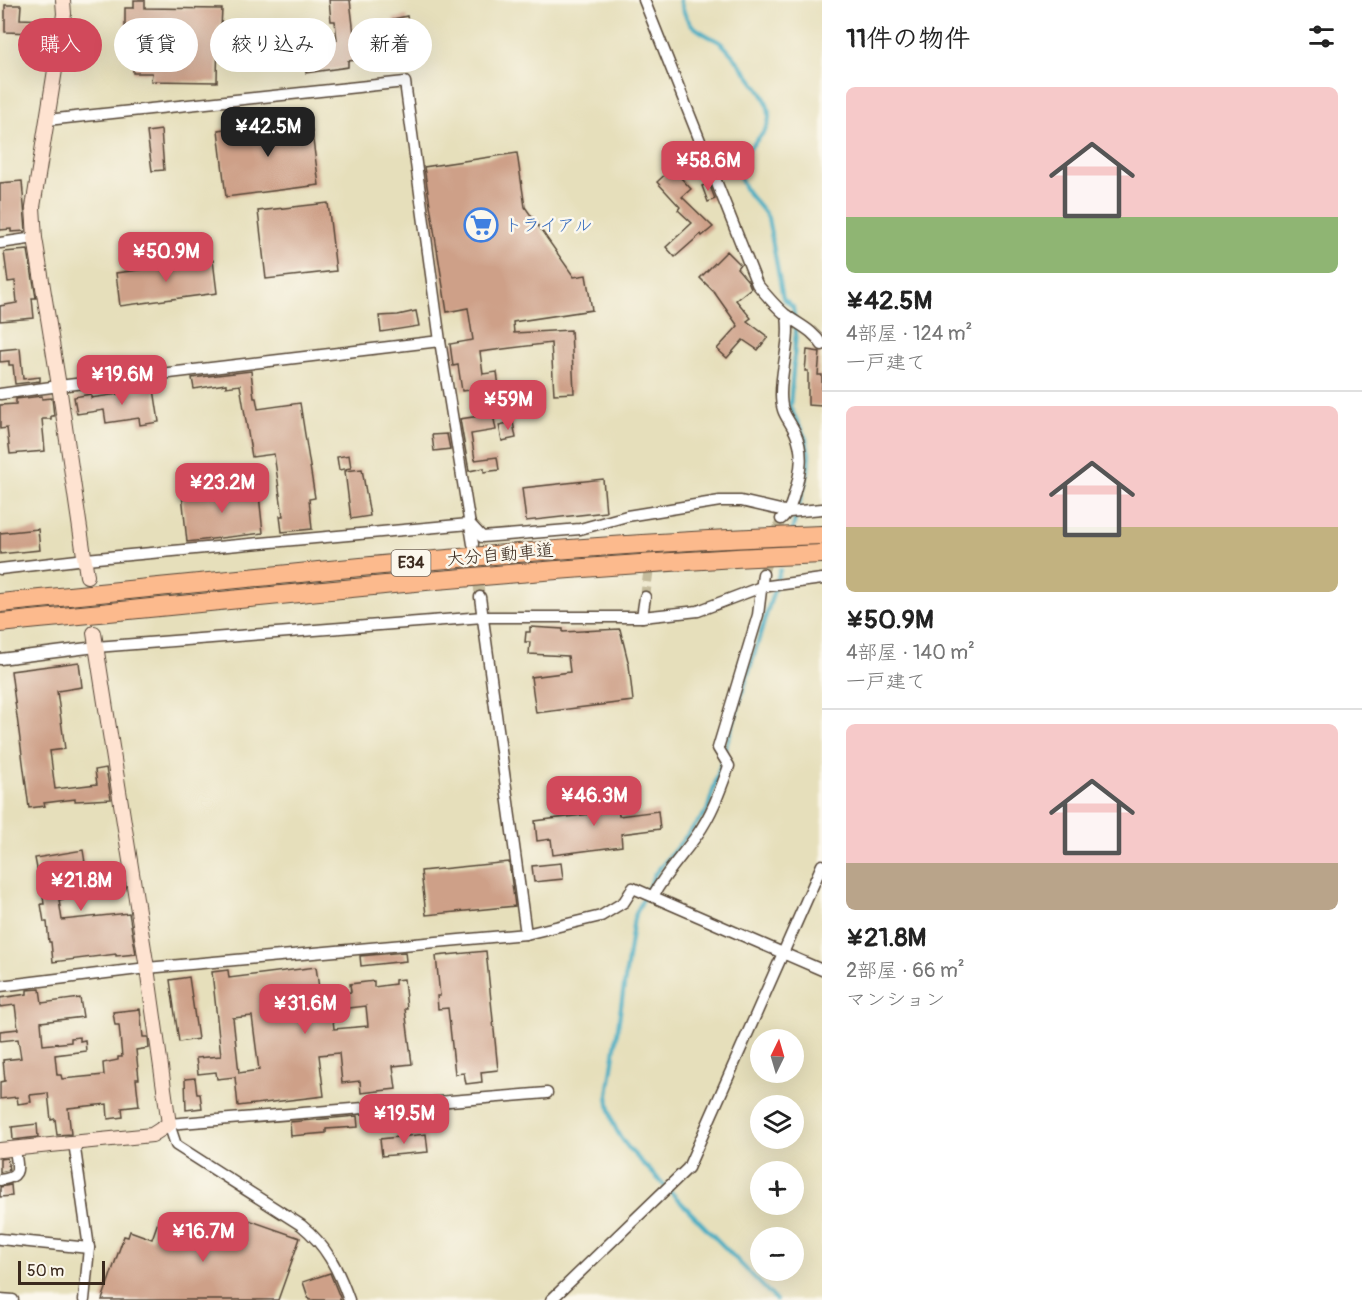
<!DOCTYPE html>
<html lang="ja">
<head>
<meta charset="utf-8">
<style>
  :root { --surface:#fff; --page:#f2f2f2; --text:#222; --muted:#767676; --line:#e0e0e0; --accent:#d1495b }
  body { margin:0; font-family:Pangolin,"Klee One",sans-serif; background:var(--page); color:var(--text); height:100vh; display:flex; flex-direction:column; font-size:22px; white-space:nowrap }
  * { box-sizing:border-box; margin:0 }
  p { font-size:20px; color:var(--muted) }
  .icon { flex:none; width:33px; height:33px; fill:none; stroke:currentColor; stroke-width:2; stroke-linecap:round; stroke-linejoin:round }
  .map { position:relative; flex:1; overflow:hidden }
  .panel { display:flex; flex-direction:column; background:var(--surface); width:540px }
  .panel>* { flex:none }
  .guide { position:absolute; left:18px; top:18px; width:570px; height:54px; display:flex; gap:12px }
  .needle { width:39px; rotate:5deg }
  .buttons { position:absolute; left:750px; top:1029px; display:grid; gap:12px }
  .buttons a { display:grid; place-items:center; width:54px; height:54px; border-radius:50%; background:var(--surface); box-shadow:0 6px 24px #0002; font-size:30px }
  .scale { position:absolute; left:18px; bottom:15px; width:87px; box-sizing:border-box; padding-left:6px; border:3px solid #3b2a1e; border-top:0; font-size:16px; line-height:21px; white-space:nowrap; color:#3b2a1e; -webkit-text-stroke:4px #fbf7ec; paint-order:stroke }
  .price { position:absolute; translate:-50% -51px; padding:0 14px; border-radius:12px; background:var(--accent); color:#fff; font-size:20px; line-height:39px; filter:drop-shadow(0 2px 3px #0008) }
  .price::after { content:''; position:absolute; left:50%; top:36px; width:18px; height:14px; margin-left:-9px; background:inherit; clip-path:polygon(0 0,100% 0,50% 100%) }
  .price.selected { background:#222; color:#fff }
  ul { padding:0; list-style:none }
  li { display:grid; align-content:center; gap:12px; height:318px; padding:0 24px }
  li+li { border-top:2px solid var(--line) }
  li span { display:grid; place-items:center; height:186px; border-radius:9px; color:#555 }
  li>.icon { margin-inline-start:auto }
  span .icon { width:108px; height:108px; fill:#fffc; stroke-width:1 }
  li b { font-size:26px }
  h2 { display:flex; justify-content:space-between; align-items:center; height:72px; padding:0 24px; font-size:26px }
  .pill { padding:0 21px; border-radius:27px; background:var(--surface); box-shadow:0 6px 24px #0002; font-size:21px; line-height:54px }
  .pill.selected { background:var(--accent); color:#fff }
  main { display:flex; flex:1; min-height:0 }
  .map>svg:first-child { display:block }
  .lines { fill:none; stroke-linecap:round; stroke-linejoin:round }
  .stream { stroke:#42acc2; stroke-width:4 }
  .building { fill:#cea088; fill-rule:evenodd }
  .street-tunnel { stroke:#c4bb9c; stroke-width:10; stroke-dasharray:10 5; stroke-linecap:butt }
  .street-casing { stroke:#554536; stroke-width:13 }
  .secondary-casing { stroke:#554536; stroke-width:16 }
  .highway-casing { stroke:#554536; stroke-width:20 }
  .street { stroke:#fff; stroke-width:10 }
  .secondary { stroke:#fee3d1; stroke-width:14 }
  .highway { stroke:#fcba8d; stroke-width:18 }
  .labels { text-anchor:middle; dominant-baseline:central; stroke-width:5; stroke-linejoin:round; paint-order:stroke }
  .shield { fill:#fbf7ec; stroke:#75685c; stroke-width:1.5 }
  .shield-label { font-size:16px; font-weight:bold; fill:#3b2a1e }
  .shop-label { font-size:18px; fill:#366cbe; stroke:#fbf7ec; text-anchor:start }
  .street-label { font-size:18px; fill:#3b2a1e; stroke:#fbf7ec }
</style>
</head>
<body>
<main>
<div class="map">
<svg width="822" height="1300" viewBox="0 0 822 1300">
  <rect width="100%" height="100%" fill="#fbf7ec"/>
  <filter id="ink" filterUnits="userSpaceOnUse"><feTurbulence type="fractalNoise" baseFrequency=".0167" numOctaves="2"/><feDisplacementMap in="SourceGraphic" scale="12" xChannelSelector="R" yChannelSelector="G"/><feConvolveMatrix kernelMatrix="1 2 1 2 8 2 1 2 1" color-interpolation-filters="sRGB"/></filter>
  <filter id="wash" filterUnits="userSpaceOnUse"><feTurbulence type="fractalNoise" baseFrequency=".008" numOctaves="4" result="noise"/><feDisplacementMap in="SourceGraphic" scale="24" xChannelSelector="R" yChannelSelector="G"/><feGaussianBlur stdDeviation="1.35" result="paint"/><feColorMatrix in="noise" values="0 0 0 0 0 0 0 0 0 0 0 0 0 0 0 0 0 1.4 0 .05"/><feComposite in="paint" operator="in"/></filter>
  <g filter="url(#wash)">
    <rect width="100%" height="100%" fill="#e6dfbb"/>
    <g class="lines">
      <!-- stream -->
      <g class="stream">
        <path d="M680 0C686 22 690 26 710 37 714 39 719 41 722 44 731 52 760 89 765 99 783 140 735 141 740 176 743 193 760 203 768 218L783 298 793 307 796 332 790 407 806 439 809 454 808 472 792 531"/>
        <polyline points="724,753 780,570"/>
        <path d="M722 760 707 811 654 875 634 918 608 1095C610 1120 614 1130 630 1150L776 1300"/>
      </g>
    </g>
    <g id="blocks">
      <!-- building -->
      <g class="building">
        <polygon points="134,0 145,0 145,8 222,9 221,27 218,27 217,82 151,81 152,73 133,73 133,59 125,59 125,8 134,8"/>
        <polygon points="329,0 350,0 357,60 348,61 348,67 306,73 302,45 337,40 335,21 331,21"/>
        <polygon points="5,5 21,5 20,19 47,20 47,43 34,43 34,33 5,32"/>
        <polygon points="407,16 411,38 398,41 393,19"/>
        <polygon points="310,118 319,185 226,197 218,130"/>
        <polygon points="161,130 164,170 152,171 147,132"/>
        <polygon points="517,153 525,207 574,277 586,275 592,310 513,322 514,333 571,330 574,393 554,394 551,343 480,352 483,374 497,372 499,387 462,391 458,365 453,366 450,344 473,340 468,308 447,312 424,167"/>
        <polygon points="672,168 691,189 682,197 713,227 702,236 701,234 675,257 666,247 692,223 678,210 680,207 657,182"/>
        <polygon points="22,181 26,231 11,232 11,229 0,230 0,183"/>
        <polygon points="709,183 715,199 708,202 702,186"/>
        <polygon points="328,203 336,271 266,279 258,211"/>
        <polygon points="28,250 36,298 32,298 34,318 0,321 0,306 17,303 15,281 8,282 4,252"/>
        <polygon points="727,251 740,264 737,268 748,281 751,288 736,300 751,318 747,321 768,337 758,350 743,340 727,358 717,349 738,326 714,292 700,278"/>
        <polygon points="213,260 217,293 120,306 116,273"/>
        <polygon points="416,311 419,326 381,332 379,316 398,315"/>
        <polygon points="20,348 23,379 40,377 40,381 15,384 13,365 9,365 9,361 0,362 0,350"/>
        <polygon points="807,350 820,352 818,375 822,375 822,406 808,405 808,371 805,371"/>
        <polygon points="251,371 254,398 256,398 258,409 300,403 315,498 309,499 312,529 282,532 280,516 283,516 274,454 252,457 240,385 226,387 226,384 194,389 192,378"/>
        <polygon points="154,389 159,422 140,425 139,418 106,423 104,410 77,414 74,397 91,394 91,398"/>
        <polygon points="42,396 42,399 52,398 54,416 51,416 51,419 42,419 45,451 10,454 7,428 0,429 0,405 16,404 16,399"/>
        <polygon points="493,414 496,430 471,434 475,460 497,457 499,470 484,472 484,468 469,471 460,419"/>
        <polygon points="513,422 516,438 502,441 499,425"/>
        <polygon points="447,434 450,449 434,451 432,435"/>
        <polygon points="349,455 351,468 339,470 337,457"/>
        <polygon points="362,469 370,516 351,519 345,471"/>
        <polygon points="603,479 606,512 526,521 522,488"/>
        <polygon points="258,485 263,533 187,542 182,494"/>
        <polygon points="38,529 40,550 0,554 0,533"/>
        <polygon points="530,627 563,629 563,632 620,629 629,665 633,701 536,713 531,677 570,672 568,656 529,654 530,642 525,642 526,632 530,632"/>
        <polygon points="79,662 82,687 57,691 65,749 50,751 55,789 97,784 95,770 106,768 111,799 75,801 75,799 44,803 45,806 29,808 11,671"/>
        <polygon points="616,792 619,816 658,811 660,829 621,834 622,846 553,855 551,839 537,841 535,821 590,814 588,795"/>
        <polygon points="83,850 88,882 122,878 124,879 125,888 123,890 68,896 68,898 59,900 62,920 129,913 136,954 116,956 116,954 53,962 51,942 49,942 47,922 44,922 41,904 44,904 40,874 38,874 35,858"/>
        <polygon points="509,862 515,906 426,915 421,871"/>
        <polygon points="561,863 563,879 534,882 532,866"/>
        <polygon points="486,951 498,1070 481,1072 482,1082 466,1084 464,1073 455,1074 448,1008 438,1009 437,996 440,996 436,956"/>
        <polygon points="405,952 406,961 361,966 360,956"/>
        <path d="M316 967 320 995 351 992 350 984 374 981V987L395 984V980L404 979 407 1009H405L412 1064 393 1066 396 1089 361 1093 360 1081 342 1083 339 1053 319 1055 324 1096 238 1106 235 1077 217 1079 216 1072 198 1074 196 1058 221 1056 212 972 228 970 229 978ZM366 1006 368 1026 334 1029 332 1010ZM252 1016 259 1070 239 1073 233 1018Z"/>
        <polygon points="189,977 198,1039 179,1042 170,980"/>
        <polygon points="40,989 42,1003 80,998 83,1017 41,1022 43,1045 71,1042 71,1038 80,1037 80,1041 85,1040 86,1051 55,1055 57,1075 61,1075 62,1079 104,1075 103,1063 118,1060 118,1057 122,1057 119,1025 115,1025 113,1012 140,1009 143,1037 148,1037 149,1048 136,1050 139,1079 136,1079 139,1106 122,1108 123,1117 108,1119 107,1104 68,1108 71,1134 57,1135 55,1119 51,1120 48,1093 30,1095 31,1102 18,1104 17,1097 0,1099 0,1082 5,1081 3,1060 21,1058 18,1039 0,1041 0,1031 18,1029 15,1005 0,1007 0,998 27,994 27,990"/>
        <polygon points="195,1078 197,1094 200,1094 202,1108 186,1110 185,1079"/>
        <polygon points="357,1116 358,1127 326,1129 326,1133 291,1136 290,1122"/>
        <polygon points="37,1124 38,1137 13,1140 12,1127"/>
        <polygon points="426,1134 428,1152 382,1156 380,1139"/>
        <polygon points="7,1158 9,1170 0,1172 0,1159"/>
        <polygon points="11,1185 12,1196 0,1197 0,1187"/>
        <polygon points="240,1217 300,1238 278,1300 102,1300 124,1236 128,1237 130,1231 152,1239 158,1222 178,1229 181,1220 190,1223 192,1220 224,1231 228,1218 238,1222"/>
        <polygon points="330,1273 341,1300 309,1300 303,1282"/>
      </g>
    </g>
  </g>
  <g filter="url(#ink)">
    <use href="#blocks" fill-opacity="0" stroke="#554536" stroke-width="1.5"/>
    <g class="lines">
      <!-- street-tunnel -->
      <g class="street-tunnel">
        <polyline points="474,552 480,597"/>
        <polyline points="763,574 781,519"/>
        <polyline points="645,597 653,538"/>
      </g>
      <!-- street casing -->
      <g class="street-casing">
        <g id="street">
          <path d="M644 0 757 284C766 295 775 306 786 315 799 325 813 330 822 345"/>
          <polyline points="47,120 405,82 440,341 473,544"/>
          <polyline points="0,243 35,238"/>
          <polyline points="0,394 59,386 440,341"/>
          <path d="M781 519C790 511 792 502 795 491 801 471 804 452 795 432 787 416 781 414 781 394 781 367 791 343 787 316"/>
          <polyline points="470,524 482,537 580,529 627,516 720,501 741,501 789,512 822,509"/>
          <polyline points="0,569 86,559 469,524"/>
          <polyline points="480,597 526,934"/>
          <polyline points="642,617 645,597"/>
          <polyline points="0,659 96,647 483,617 642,617 698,611 761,587 822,579"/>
          <path d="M653 896C666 872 682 856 697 835 712 814 720 791 729 766L718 748 758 615 763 574"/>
          <polyline points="0,986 147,968 526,934 601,916 624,902 633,888 822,970"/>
          <polyline points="74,1142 89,1248 84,1300"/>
          <path d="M0 1180C23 1177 17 1168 15 1149"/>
          <polyline points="0,1239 89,1248"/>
          <polyline points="0,1299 13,1300"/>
          <path d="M349 1300C338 1269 326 1245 301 1225L176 1145 169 1124 547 1093"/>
          <polyline points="551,1300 688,1168 822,865"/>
        </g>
      </g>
      <!-- secondary casing -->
      <g class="secondary-casing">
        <g id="secondary">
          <polyline points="63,0 64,14 33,207 35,238 59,386 87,576"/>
          <polyline points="0,1150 152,1135 169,1124 147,968 94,633"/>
        </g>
      </g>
      <!-- highway casing -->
      <g class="highway-casing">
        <g id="highway">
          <path d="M0 603C273 576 547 544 822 535"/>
          <path d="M0 623C274 596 547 565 822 554"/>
        </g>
      </g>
      <!-- street -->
      <use href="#street" class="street"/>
      <!-- secondary -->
      <use href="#secondary" class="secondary"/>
      <!-- highway -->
      <use href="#highway" class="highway"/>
    </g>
  </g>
  <!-- icons -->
  <defs>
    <g id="supermarket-ring" transform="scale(1.725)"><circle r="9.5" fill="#fbf7ec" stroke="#3f7fe0" stroke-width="1.5"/><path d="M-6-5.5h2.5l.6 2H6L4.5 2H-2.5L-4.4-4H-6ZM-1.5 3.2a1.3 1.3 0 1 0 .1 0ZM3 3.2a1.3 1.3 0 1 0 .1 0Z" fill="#3f7fe0"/></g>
  </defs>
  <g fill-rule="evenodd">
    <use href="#supermarket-ring" x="481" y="225"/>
  </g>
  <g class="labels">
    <!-- shield labels -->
    <rect class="shield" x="391.5" y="550" width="39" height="26" rx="4.5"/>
    <g class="shield-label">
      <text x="411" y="563">E34</text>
    </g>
    <!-- shop labels -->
    <g class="shop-label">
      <text x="504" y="225">トライアル</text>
    </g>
    <!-- street labels -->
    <g class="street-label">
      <text transform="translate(500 555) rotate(-5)">大分自動車道</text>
    </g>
  </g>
</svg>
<div class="buttons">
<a><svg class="needle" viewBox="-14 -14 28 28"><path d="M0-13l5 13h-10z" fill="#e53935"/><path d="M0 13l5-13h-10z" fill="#767676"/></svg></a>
<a><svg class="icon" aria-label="layers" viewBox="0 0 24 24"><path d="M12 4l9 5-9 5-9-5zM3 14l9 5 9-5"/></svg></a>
<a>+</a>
<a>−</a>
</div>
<div class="scale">50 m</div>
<b class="price selected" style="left:268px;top:158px">¥42.5M</b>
<b class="price" style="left:708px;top:192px">¥58.6M</b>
<b class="price" style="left:166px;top:283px">¥50.9M</b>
<b class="price" style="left:122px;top:406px">¥19.6M</b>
<b class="price" style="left:508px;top:431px">¥59M</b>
<b class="price" style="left:222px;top:514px">¥23.2M</b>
<b class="price" style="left:594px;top:827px">¥46.3M</b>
<b class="price" style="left:81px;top:912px">¥21.8M</b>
<b class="price" style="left:305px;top:1035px">¥31.6M</b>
<b class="price" style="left:404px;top:1145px">¥19.5M</b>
<b class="price" style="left:203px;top:1263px">¥16.7M</b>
<div class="guide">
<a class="pill selected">購入</a>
<a class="pill">賃貸</a>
<a class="pill">絞り込み</a>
<a class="pill">新着</a>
</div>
</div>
<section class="panel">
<h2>11件の物件<svg class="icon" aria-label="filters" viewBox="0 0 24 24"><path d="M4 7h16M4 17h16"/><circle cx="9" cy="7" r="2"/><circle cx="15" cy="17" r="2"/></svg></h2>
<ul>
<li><span style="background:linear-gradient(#f6c9c9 70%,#8fb573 0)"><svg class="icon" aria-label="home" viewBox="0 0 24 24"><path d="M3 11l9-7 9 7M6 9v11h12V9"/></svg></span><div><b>¥42.5M</b><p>4部屋 · 124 m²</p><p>一戸建て</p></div></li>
<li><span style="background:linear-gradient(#f6c9c9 65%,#c2b280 0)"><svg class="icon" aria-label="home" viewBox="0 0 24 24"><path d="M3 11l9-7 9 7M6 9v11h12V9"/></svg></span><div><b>¥50.9M</b><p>4部屋 · 140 m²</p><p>一戸建て</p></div></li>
<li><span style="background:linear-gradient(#f6c9c9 75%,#b9a48a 0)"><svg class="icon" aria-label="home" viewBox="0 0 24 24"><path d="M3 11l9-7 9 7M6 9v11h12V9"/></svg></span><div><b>¥21.8M</b><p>2部屋 · 66 m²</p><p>マンション</p></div></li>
</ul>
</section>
</main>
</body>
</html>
